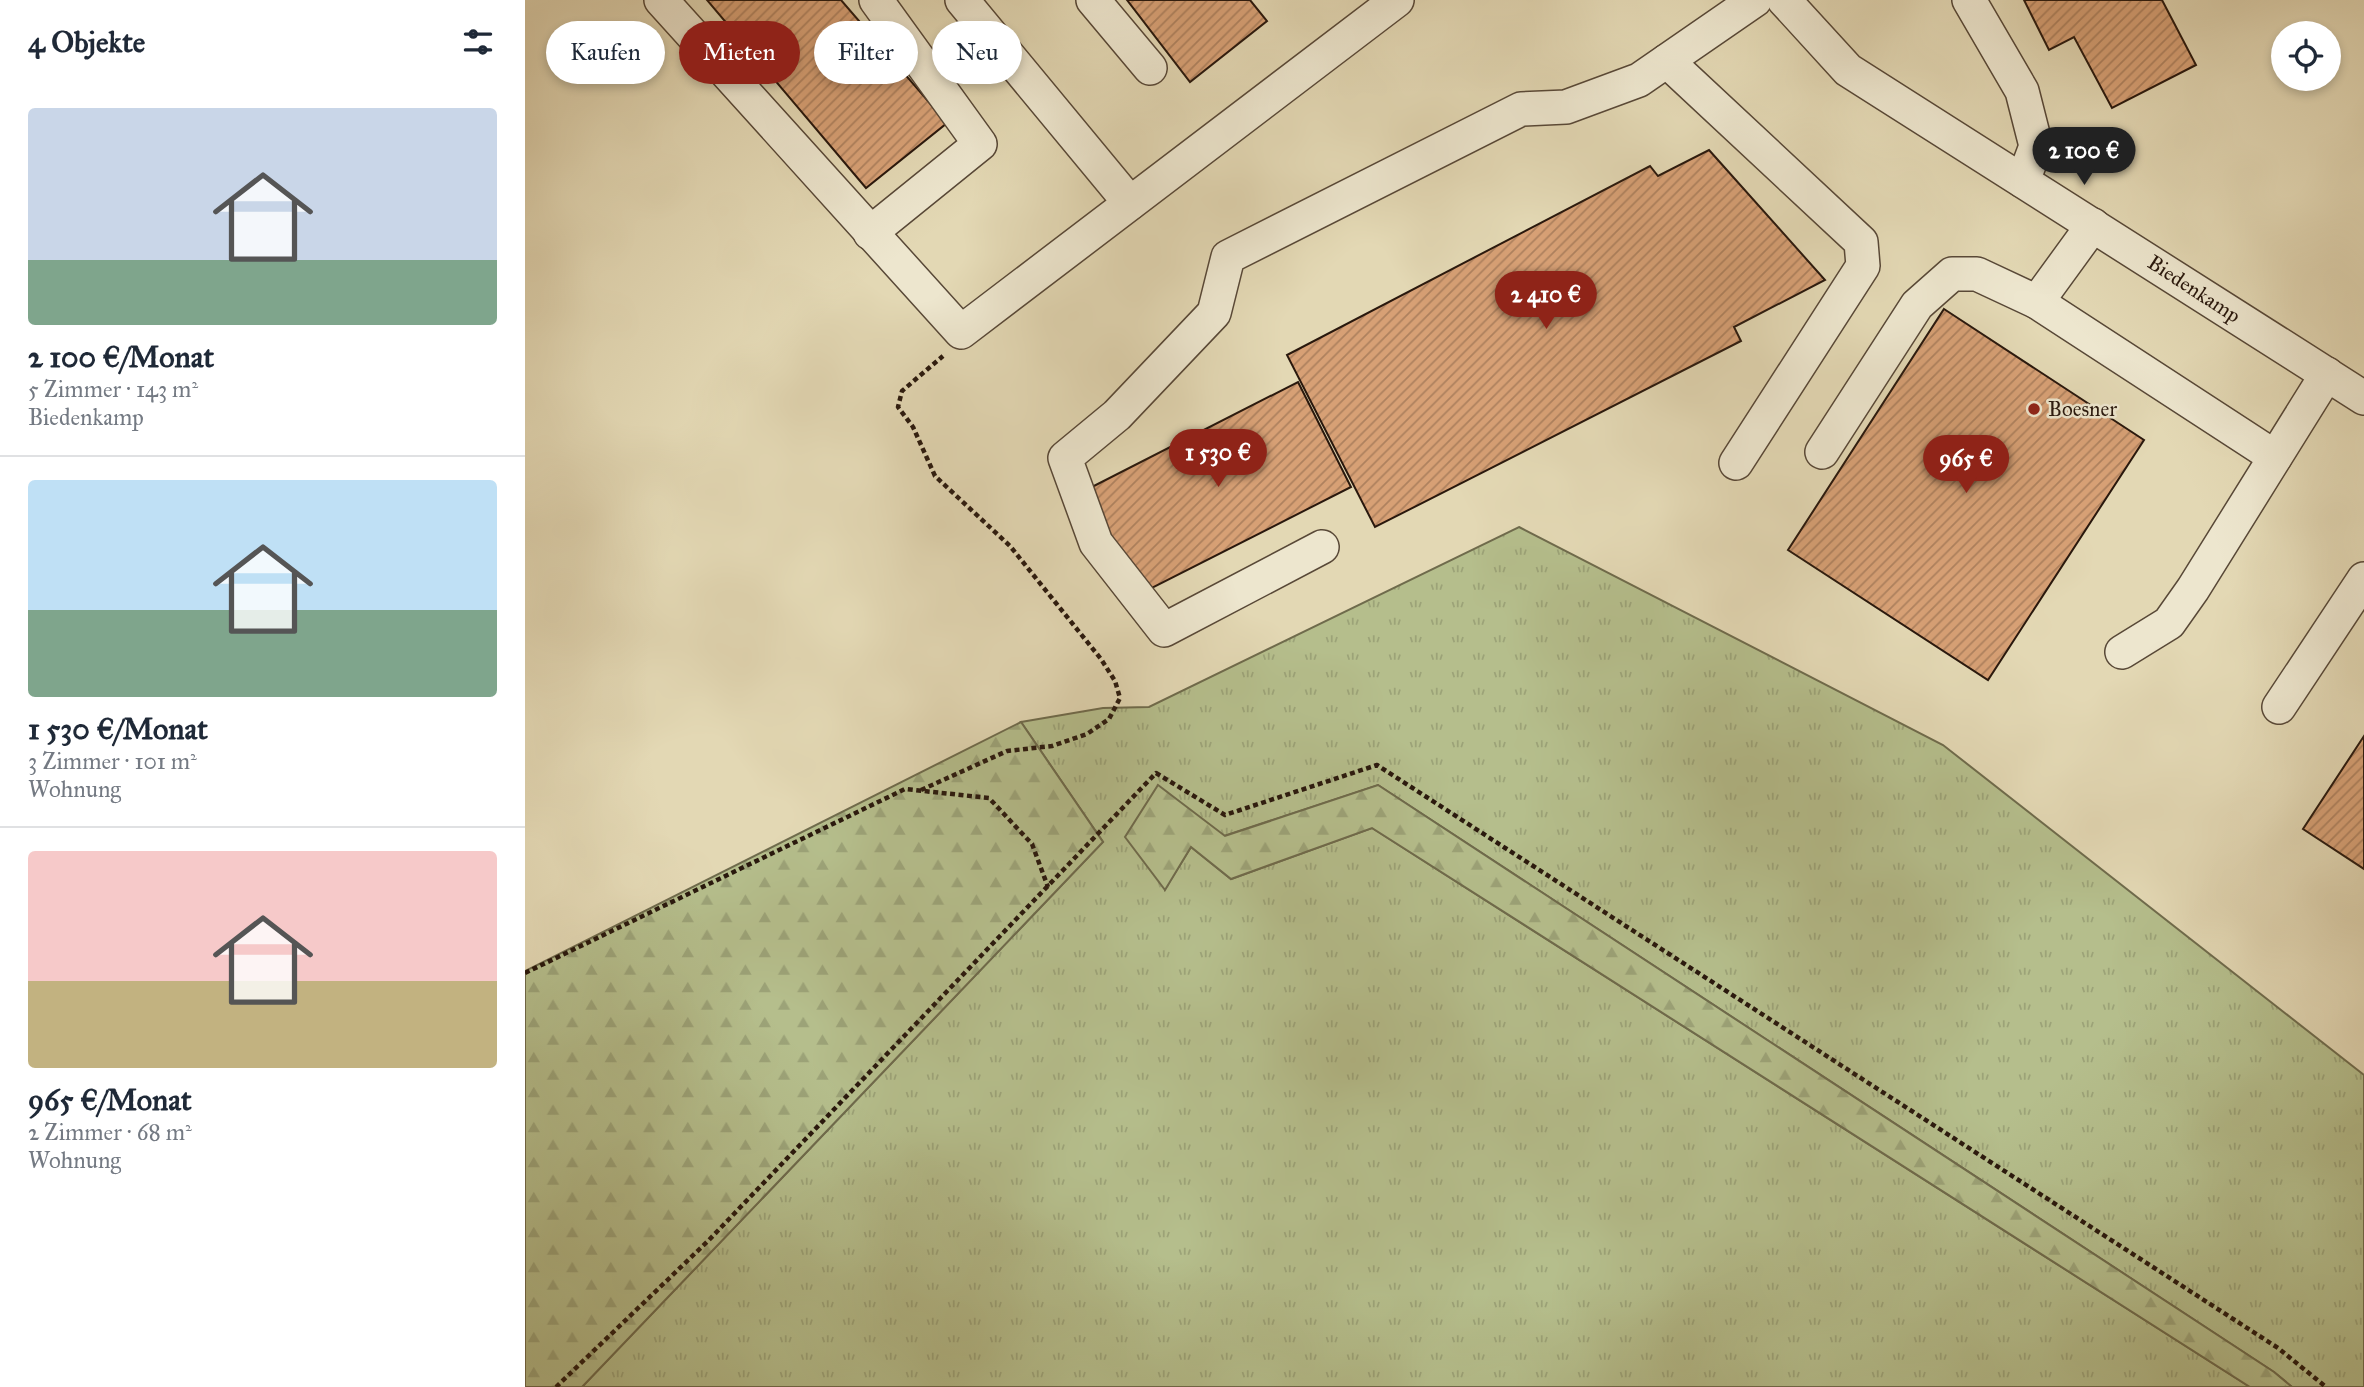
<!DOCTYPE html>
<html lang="de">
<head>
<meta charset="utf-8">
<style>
  :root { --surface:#fff; --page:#f2f2f3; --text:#1f2937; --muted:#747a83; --line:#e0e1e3; --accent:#8f2418 }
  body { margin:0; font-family:"IM FELL Great Primer",serif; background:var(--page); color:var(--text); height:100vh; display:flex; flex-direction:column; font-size:26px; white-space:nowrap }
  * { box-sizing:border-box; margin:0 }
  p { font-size:23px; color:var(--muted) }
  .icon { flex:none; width:38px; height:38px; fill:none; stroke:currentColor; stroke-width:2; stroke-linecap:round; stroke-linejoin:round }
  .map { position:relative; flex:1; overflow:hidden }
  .sheet { display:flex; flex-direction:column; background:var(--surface); width:525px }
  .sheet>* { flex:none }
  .hud { position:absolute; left:21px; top:21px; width:665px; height:63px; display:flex; gap:14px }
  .fabs { position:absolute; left:1746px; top:21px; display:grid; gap:14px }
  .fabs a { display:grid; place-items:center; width:70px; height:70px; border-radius:50%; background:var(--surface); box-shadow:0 4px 10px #0003; font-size:35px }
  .price { position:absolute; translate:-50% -60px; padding:0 16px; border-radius:24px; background:var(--accent); color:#fff; font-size:23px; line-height:46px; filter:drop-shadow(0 2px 4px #0008) }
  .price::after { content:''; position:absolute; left:50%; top:42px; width:21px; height:16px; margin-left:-10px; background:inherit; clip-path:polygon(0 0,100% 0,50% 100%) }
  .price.selected { background:#222; color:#fff }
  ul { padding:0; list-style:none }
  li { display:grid; align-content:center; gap:14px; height:371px; padding:0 28px }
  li+li { border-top:2px solid var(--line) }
  li span { display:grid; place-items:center; height:217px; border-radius:7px; color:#555 }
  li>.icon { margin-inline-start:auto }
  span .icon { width:126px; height:126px; fill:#fffc; stroke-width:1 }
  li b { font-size:30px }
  h2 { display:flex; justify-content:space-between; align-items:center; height:84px; padding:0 28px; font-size:30px }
  .tag { padding:0 24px; border-radius:32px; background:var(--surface); box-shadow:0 4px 10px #0003; font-size:24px; line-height:63px }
  .tag.selected { background:var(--accent); color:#fff }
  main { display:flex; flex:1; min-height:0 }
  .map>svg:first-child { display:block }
  .grass { fill:url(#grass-tufts); stroke:#6f6b4c; stroke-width:2 }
  .forest { fill:url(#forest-firs); stroke:#6f6b4c; stroke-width:2 }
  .building { fill:url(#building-hatch); stroke:#29180d; stroke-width:2 }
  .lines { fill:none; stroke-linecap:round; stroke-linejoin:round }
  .minor-casing { stroke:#584837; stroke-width:36 }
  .path { stroke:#29180d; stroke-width:4.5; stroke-dasharray:5 3.5; stroke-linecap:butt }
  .minor { stroke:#ede6ce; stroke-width:33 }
  .poi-dot { fill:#8f2418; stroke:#ede6ce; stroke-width:2.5 }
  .labels { text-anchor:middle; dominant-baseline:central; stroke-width:5; stroke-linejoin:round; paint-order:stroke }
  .street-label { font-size:21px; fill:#29180d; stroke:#ede6ce }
  .poi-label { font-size:21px; fill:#29180d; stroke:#ede6ce; text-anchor:start }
</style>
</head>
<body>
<main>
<section class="sheet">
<h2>4 Objekte<svg class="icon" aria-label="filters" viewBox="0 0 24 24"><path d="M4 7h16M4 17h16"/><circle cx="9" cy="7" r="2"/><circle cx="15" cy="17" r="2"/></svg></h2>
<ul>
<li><span style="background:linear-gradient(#c9d6e8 70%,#7fa58c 0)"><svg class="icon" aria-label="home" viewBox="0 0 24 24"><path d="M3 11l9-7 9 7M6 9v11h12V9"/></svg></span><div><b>2 100 €/Monat</b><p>5 Zimmer · 143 m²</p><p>Biedenkamp</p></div></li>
<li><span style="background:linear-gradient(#bfe0f5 60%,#7fa58c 0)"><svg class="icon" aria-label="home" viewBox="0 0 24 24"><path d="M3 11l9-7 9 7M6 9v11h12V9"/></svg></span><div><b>1 530 €/Monat</b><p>3 Zimmer · 101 m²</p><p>Wohnung</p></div></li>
<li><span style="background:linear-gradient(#f6c9c9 60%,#c2b280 0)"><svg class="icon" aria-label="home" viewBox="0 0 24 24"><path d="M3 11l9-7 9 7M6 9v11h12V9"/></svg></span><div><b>965 €/Monat</b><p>2 Zimmer · 68 m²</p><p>Wohnung</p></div></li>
</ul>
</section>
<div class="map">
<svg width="1839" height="1387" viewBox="0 0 1839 1387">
  <defs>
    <pattern id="grass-tufts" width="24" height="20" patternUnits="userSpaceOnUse" patternTransform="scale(1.75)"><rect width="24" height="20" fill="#b5be8c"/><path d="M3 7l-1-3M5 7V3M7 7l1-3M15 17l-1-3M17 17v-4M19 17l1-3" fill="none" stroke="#9ca378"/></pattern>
    <pattern id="forest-firs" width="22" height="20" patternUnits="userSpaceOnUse" patternTransform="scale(1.75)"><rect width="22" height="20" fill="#b5be8c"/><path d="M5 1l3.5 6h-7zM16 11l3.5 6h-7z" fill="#9ca378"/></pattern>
    <pattern id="building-hatch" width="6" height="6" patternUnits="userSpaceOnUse" patternTransform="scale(1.75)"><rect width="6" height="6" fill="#d7a075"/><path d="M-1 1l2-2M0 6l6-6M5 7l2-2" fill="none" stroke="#ae815e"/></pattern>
  </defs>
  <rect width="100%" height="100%" fill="#e3d8b4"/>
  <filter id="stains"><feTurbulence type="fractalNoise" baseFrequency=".00286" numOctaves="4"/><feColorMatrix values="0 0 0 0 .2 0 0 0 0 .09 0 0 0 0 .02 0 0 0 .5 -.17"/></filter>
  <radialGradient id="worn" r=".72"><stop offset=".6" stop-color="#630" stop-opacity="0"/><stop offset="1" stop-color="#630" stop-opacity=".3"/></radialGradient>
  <!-- grass -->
  <polygon class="grass" points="994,527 1418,745 1839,1075 1839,1387 1767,1387 1749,1372 853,785 699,836 633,786 640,889 666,847 706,879 847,828 1725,1387 57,1387 578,842 496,722 578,708 624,707"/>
  <!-- forest -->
  <g class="forest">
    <polygon points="496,722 578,842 57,1387 0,1387 0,971"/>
    <polygon points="633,785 700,836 853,785 1749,1372 1767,1387 1725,1387 847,828 706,879 666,847 640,890 600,837"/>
  </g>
  <!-- building -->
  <g class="building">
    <polygon points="182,0 316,0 422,123 341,188"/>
    <polygon points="602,0 725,0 742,21 665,82"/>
    <polygon points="1499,0 1637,0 1671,65 1587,108 1549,37 1524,50"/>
    <polygon points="1184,150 1300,280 1209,327 1216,341 850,527 762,355 1125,166 1133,176"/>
    <polygon points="1419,309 1619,440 1463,680 1263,550"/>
    <polygon points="773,382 826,487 613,595 559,491"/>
    <polygon points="1839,736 1839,869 1778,829"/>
  </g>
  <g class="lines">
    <!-- minor casing -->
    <g class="minor-casing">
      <g id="minor">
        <polyline points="136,0 436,332 872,0"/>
        <polyline points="437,0 605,203"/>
        <polyline points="568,0 625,68"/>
        <polyline points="1259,0 1323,70 1839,398"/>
        <polyline points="1444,0 1497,91 1511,146 1498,181"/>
        <polyline points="1142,61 1336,242 1338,266 1211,463"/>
        <polyline points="345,233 455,144 351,0"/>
        <polyline points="1512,302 1750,457"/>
        <polyline points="1297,452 1392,305 1427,274 1452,274 1512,302 1568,225"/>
        <polyline points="797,547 639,630 571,543 540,458 592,415 689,313 703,257 996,109 1041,107 1114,80 1230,0"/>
        <polyline points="1597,652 1644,623 1668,589 1802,374"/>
        <polyline points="1754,707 1839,579"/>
      </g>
    </g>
    <!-- path -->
    <g class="path">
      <polyline points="396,790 482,751 527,746 562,734 584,719 595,698 590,681 576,659 485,546 410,476 388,427 373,407 377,391 418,356"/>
      <polyline points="0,973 380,789 464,798 507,844 523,887"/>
      <polyline points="31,1387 183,1241 631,773 700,815 852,765 1753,1348 1801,1387"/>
    </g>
    <!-- minor -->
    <use href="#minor" class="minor"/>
  </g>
  <!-- markers -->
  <circle class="poi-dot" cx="1509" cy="409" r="7"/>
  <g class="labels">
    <!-- street labels -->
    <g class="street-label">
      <text transform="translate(1669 289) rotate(33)">Biedenkamp</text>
    </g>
    <!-- poi labels -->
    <g class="poi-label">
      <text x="1523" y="409">Boesner</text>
    </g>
  </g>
  <rect width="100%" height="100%" filter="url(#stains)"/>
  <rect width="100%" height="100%" fill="url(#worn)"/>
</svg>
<div class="fabs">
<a><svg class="icon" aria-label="locate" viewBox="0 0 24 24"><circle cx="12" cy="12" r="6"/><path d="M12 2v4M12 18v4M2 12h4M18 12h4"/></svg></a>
</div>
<b class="price selected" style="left:1559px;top:187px">2 100 €</b>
<b class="price" style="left:1021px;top:331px">2 410 €</b>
<b class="price" style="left:693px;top:489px">1 530 €</b>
<b class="price" style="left:1441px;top:495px">965 €</b>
<div class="hud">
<a class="tag">Kaufen</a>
<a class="tag selected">Mieten</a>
<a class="tag">Filter</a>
<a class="tag">Neu</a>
</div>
</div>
</main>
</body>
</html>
